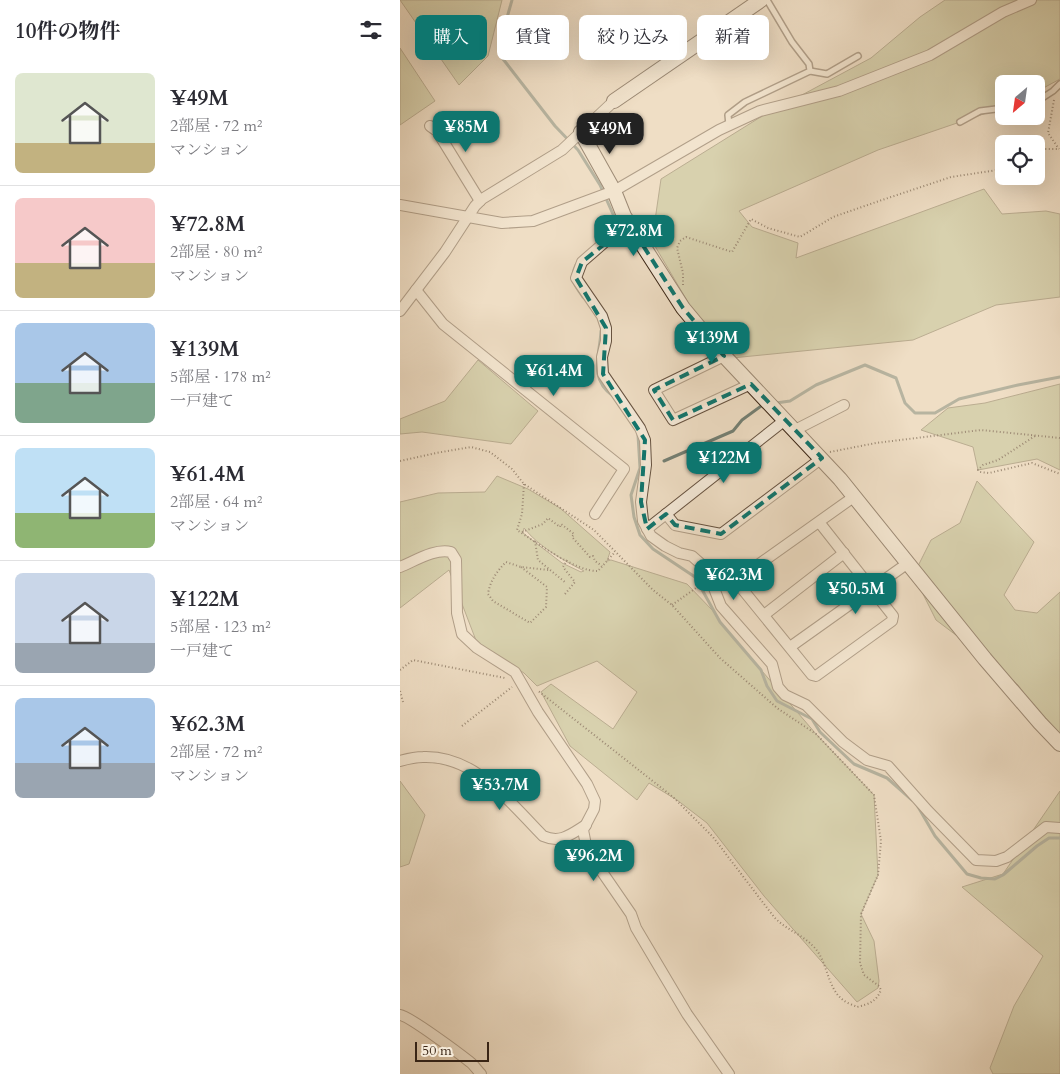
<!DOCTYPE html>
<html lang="ja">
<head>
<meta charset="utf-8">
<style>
  :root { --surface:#fff; --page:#f2f2f3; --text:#2b2b33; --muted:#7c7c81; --line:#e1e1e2; --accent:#0f766e }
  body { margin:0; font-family:Cardo,"Noto Serif JP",serif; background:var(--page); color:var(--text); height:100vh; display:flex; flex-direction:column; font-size:19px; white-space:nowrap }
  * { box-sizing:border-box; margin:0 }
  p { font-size:16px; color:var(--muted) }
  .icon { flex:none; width:28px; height:28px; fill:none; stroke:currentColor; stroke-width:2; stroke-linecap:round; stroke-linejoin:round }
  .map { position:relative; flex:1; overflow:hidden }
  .side { display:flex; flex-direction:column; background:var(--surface); width:400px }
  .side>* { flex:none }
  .hud { position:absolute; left:15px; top:15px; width:475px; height:45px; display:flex; gap:10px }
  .needle { width:32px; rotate:209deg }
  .controls { position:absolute; left:595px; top:75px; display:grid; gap:10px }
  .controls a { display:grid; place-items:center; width:50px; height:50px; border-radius:8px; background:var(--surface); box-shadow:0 5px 20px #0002; font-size:25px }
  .scale { position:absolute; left:15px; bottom:12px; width:74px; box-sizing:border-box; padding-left:5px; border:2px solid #3a2515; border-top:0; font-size:14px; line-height:18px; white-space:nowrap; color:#3a2515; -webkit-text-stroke:4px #f5ead9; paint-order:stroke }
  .price { position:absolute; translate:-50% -42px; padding:0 11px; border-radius:10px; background:var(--accent); color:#fff; font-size:16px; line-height:32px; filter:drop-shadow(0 1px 2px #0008) }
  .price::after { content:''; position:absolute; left:50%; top:30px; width:15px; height:11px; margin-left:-8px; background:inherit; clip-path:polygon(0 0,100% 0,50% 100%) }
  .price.current { background:#222; color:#fff }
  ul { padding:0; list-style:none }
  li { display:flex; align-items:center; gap:15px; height:125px; padding:0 15px }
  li+li { border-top:1px solid var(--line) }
  li span { display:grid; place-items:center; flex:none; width:140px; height:100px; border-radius:8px; color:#555 }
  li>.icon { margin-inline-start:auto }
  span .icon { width:60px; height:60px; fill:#fffc; stroke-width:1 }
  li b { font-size:21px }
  h2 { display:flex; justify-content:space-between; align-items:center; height:60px; padding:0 15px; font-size:21px }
  .chip { padding:0 18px; border-radius:8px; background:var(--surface); box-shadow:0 5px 20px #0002; font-size:18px; line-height:45px }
  .chip.current { background:var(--accent); color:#fff }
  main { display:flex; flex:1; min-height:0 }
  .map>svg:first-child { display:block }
  .green { fill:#bdc092; stroke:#7c7254; fill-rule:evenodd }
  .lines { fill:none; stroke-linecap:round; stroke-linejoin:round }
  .stream { stroke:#748074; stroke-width:3 }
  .lane-casing { stroke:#675341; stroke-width:8 }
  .street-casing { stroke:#675341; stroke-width:12 }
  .secondary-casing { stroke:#3a2515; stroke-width:16 }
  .path { stroke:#3a2515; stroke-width:2; stroke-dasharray:1 2.5; stroke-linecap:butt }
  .lane { stroke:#f5ead9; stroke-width:5 }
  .street { stroke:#f5ead9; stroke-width:10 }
  .secondary { stroke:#f5ead9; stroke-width:14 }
  .marked { fill:none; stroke:#0f766e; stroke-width:4; stroke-dasharray:10 6; stroke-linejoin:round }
</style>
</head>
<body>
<main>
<section class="side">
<h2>10件の物件<svg class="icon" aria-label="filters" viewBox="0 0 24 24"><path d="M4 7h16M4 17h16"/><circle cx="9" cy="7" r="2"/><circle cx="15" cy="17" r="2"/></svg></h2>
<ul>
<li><span style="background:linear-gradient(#dfe7d0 70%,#c2b280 0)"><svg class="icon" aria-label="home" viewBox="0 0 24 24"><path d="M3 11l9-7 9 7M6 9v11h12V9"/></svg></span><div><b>¥49M</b><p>2部屋 · 72 m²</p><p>マンション</p></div></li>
<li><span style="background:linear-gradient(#f6c9c9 65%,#c2b280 0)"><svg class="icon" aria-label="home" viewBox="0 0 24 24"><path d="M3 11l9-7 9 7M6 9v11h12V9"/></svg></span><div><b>¥72.8M</b><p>2部屋 · 80 m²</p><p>マンション</p></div></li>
<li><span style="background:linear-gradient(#a9c7e8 60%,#7fa58c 0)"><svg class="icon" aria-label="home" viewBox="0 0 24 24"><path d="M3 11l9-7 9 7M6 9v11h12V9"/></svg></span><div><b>¥139M</b><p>5部屋 · 178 m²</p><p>一戸建て</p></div></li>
<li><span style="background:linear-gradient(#bfe0f5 65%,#8fb573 0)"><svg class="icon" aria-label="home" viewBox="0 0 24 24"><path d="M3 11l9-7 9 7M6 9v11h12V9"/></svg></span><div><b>¥61.4M</b><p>2部屋 · 64 m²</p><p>マンション</p></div></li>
<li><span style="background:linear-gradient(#c9d6e8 70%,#9aa5b1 0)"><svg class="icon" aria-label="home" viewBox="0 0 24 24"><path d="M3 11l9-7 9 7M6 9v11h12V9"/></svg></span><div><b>¥122M</b><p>5部屋 · 123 m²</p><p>一戸建て</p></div></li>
<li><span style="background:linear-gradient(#a9c7e8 65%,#9aa5b1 0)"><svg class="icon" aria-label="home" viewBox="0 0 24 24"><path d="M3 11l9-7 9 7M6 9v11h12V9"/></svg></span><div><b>¥62.3M</b><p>2部屋 · 72 m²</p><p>マンション</p></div></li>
</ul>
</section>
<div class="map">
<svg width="660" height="1074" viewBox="0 0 660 1074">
  <rect width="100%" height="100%" fill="#efdec5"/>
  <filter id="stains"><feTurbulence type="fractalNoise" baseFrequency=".004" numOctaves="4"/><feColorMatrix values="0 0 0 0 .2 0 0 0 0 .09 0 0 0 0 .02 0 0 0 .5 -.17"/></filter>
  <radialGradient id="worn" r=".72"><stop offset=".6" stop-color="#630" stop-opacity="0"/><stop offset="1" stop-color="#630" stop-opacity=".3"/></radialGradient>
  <!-- green -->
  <g class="green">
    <polygon points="0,0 102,0 88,56 59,85"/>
    <polygon points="545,0 660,0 660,79 636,92 636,84 604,84 604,107 478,150 339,211 352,227 398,243 396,258 584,189 602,214 646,211 660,214 660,297 596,305 513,340 332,358 289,304 252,241 261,179 359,118 471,58 520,17"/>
    <polygon points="0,48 35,101 0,125"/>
    <polygon points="78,360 138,411 111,444 22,432 0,434 0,419 45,401"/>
    <polygon points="660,384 660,470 637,459 578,470 573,447 521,430 548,408 585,403"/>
    <path d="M97 476 128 489 160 508 210 552 207 561 211 560 287 584 313 611 320 622 416 734 474 795 478 875 461 914 474 941 479 981 478 988 457 1002 364 896 307 823 277 800 249 783 237 800 170 746 141 692 151 684 213 729 237 692 197 661 137 686 124 673 77 643 49 570 0 608V502L38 493 85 492ZM124 528C139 547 163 560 184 571L181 572 162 563 123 533Z"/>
    <polygon points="577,481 634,542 604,595 615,610 637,613 660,592 660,743 618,685 597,666 536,620 522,592 515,572 531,540 560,523"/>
    <polygon points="0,781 25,815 9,864 0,867"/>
    <polygon points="660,791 660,1074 593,1074 590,1068 614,1006 643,956 562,887 603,874"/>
  </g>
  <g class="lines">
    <!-- stream -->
    <g class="stream">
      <polyline points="112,0 101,39 103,59 155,126 178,150 200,185 216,221"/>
      <polyline points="203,239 212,228"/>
      <path d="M176 265C169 279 175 286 183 297"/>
      <path d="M201 331C200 355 188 378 213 396"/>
      <polyline points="376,403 390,401 416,385 465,365 496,378 505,403 515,413 535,413 559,399 618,385 660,377"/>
      <polyline points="238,435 240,468 231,495 234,517 240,535 253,549 295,577 320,622 361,670 367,686 377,701 412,719 420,732 454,764 487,778 512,800"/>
      <polyline points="264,461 333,431 342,420 364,404"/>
      <polyline points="517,805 535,836 567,874 581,878 595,879 603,875 637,846 649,838 660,838"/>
    </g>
    <!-- lane casing -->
    <g class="lane-casing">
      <g id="lane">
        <polyline points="410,71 427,74 458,56"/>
        <polyline points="636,102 653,91 660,84"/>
        <polyline points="560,122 580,111 604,108"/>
        <polyline points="329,125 328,115 345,102 410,71 409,64 392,42 367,0"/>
      </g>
    </g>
    <!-- street casing -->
    <g class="street-casing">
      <g id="street">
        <polyline points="30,126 37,131 80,201"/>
        <polyline points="0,205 102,223 133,221 214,191 319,130 360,111 439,91 530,55 603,12 631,0"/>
        <polyline points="226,219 220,221 211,239 205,242 182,262 176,278 202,316 206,328 206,341 202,357 203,374 240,428 245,440 246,465 241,502 243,521 251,536 265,546 279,553 292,556 301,564 310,578 321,606 372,664 378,687 385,695 406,705 443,742 467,760 488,766 528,811 576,860 596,861 607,857 646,827 660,828"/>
        <polyline points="16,290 43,324 224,469 195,514"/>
        <polyline points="0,311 45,252 75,206 82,199 162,150 214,101"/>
        <polyline points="324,356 254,390 273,420 351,384"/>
        <polyline points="395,430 444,405"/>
        <polyline points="266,514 275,525 321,534 422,458"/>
        <polyline points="419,522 493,616 492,621 416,676 412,675 339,585 341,577 455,496"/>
        <polyline points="247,529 385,420"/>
        <path d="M0 567C15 561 35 548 51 552L56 560 57 613 62 634 77 648 115 672 138 712 187 784 195 801 194 809 183 830 187 850 231 914 236 928 287 1014 329 1074"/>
        <polyline points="364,615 444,553"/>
        <polyline points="390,647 508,563"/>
        <path d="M0 761C7 759 16 757 23 757 76 755 110 803 143 836 161 844 171 834 186 825"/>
        <path d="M0 1015C9 1016 60 1054 70 1062 74 1065 77 1070 81 1074"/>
      </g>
    </g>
    <!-- secondary casing -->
    <g class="secondary-casing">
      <g id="secondary">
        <polyline points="214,101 361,0"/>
        <polyline points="181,132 214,191 224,216 283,308 313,344 440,479 585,659 640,723 660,744"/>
      </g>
    </g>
    <!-- path -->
    <g class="path">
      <polyline points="654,100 648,133 659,149"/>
      <polyline points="636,153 642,149 658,149"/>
      <polyline points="283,285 283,273 277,248 280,241 286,237 332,252 351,219 368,228 400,237 433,217 482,200 551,177 604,169"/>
      <polyline points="635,436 598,460 583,465 578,470 580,472 589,473 632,463 660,474"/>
      <polyline points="430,452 476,443 581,430 660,438"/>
      <path d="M0 461 36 453 71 447 90 452 112 469 124 484 194 530 253 590 272 605 320 658 377 708 416 734 474 795 481 841 478 875 461 914 460 963 464 975 479 986 481 990C476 1002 469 1004 457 1007 453 1005 447 1003 443 1000 426 987 428 959 412 945 401 934 385 929 374 917L313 837 273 797 137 690"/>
      <path d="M124 484 122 514 117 530C136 542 176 572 198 571L215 552"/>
      <polyline points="122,532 143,524 148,518 160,527 161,524 174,534 172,537 190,557 193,556 195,561 202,566"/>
      <polyline points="135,541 138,560 166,583"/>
      <path d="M121 567 147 587 146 607 130 623 93 601 88 594C90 581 97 571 106 562L121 567 149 570"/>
      <polyline points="165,594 175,582 163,567 167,560"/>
      <polyline points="272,605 303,583"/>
      <polyline points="0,670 13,660 105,678"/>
      <polyline points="0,691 3,702"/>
      <polyline points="62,726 112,687"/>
    </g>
    <!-- lane -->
    <use href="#lane" class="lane"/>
    <!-- street -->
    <use href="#street" class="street"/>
    <!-- secondary -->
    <use href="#secondary" class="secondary"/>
  </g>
  <!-- marked area -->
  <path d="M0 0H660V1074H0ZM226 219 283 308 324 356 254 390 273 420 351 384 422 458 321 534 275 525 266 514 247 529 241 502 245 440 203 374 206 328 176 278 182 262 211 239 220 221Z" fill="#efdec5" fill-opacity=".55" fill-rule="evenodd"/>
  <path class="marked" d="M226 219 283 308 324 356 254 390 273 420 351 384 422 458 321 534 275 525 266 514 247 529 241 502 245 440 203 374 206 328 176 278 182 262 211 239 220 221Z"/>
  <rect width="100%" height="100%" filter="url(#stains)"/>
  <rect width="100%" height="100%" fill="url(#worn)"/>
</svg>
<div class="controls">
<a><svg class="needle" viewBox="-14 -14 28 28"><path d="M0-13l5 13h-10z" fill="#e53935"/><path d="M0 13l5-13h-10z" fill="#7c7c81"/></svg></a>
<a><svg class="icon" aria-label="locate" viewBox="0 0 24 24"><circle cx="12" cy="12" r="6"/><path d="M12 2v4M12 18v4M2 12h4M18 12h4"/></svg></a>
</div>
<div class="scale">50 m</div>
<b class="price" style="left:66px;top:153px">¥85M</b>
<b class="price current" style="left:210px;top:155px">¥49M</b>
<b class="price" style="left:234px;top:257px">¥72.8M</b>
<b class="price" style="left:312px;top:364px">¥139M</b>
<b class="price" style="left:154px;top:397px">¥61.4M</b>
<b class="price" style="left:324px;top:484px">¥122M</b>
<b class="price" style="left:334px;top:601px">¥62.3M</b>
<b class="price" style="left:456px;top:615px">¥50.5M</b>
<b class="price" style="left:100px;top:811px">¥53.7M</b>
<b class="price" style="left:194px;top:882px">¥96.2M</b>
<div class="hud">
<a class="chip current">購入</a>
<a class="chip">賃貸</a>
<a class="chip">絞り込み</a>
<a class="chip">新着</a>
</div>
</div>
</main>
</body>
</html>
